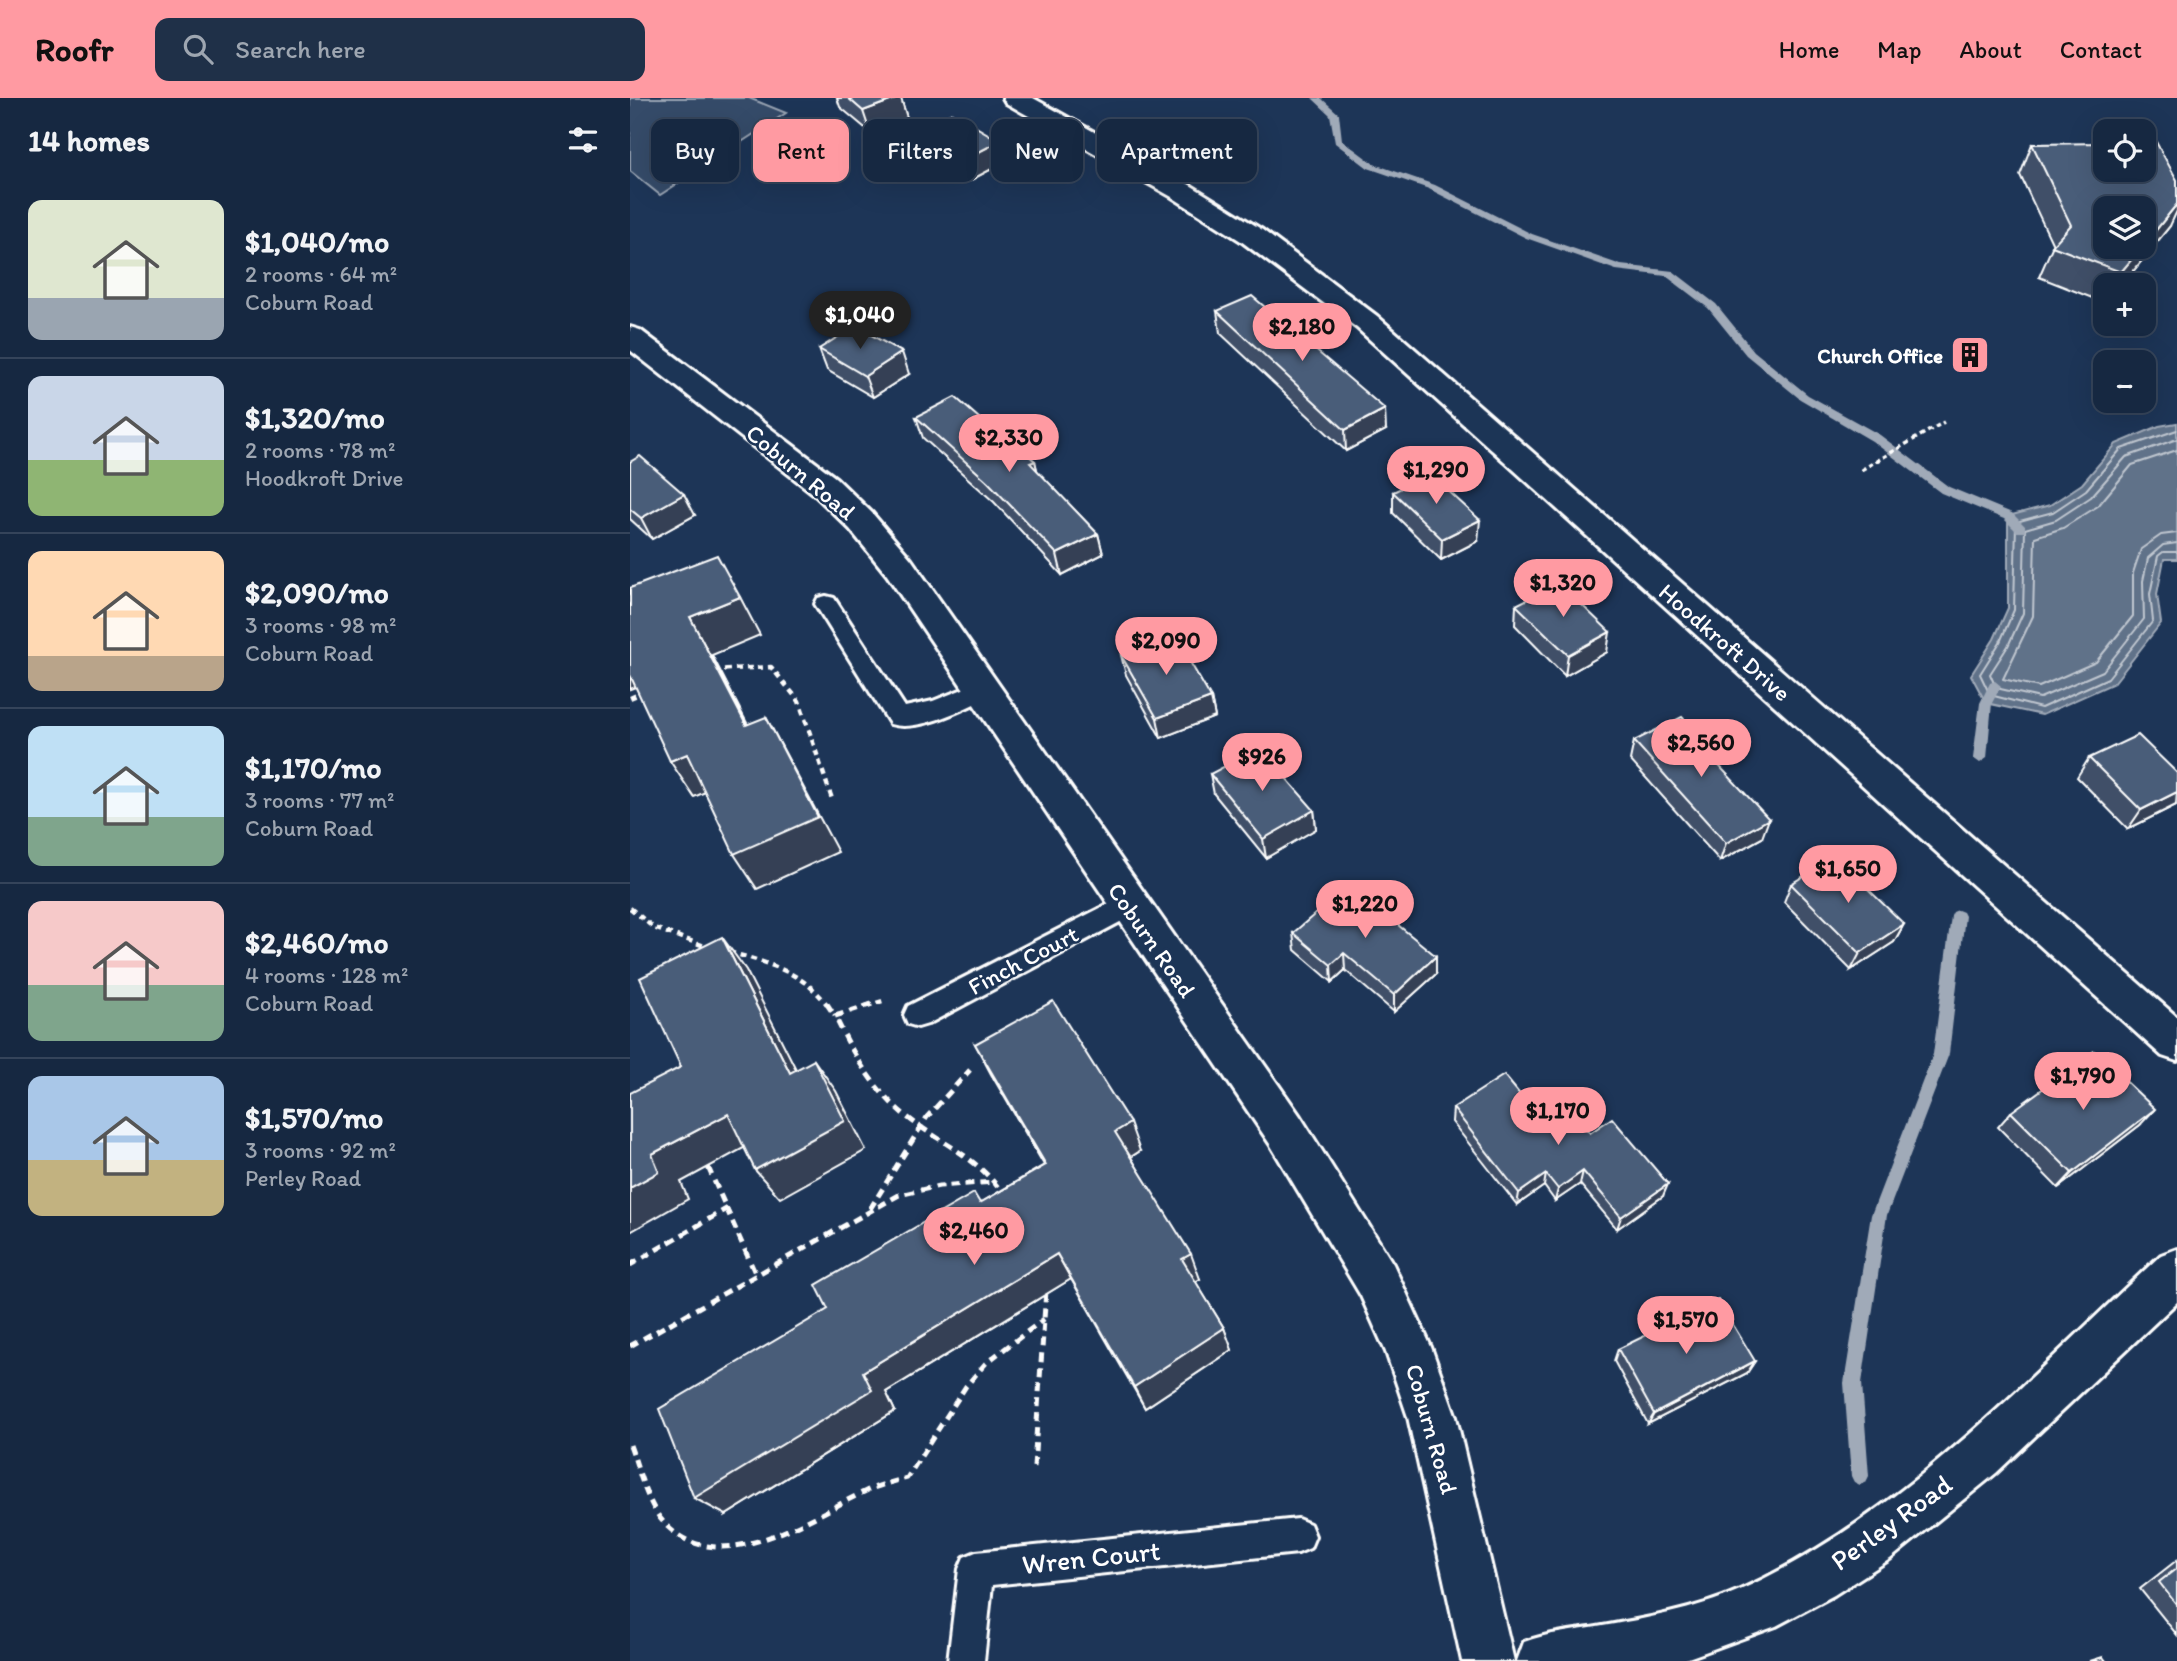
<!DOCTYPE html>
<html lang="en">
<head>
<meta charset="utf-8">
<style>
  :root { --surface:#162841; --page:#1f3048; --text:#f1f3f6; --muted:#9ea6b1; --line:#35445a; --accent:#ff9aa2 }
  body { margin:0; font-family:Itim,sans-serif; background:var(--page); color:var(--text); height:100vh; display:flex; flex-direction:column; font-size:26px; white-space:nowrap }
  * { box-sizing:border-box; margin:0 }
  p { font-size:23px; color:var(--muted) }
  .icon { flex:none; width:38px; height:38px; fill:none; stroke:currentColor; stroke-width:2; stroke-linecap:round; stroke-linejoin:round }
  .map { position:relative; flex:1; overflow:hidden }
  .details { display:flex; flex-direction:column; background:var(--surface); width:630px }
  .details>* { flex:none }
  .hud { position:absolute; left:21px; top:21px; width:665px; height:63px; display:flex; gap:14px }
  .fabs { position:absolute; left:1463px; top:21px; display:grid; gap:14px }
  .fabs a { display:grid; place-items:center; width:63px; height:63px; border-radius:14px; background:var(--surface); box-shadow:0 7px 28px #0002,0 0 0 2px var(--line); font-size:35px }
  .price { position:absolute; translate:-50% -60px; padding:0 16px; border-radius:24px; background:var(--accent); color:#111; font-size:23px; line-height:46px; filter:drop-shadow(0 2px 4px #0008) }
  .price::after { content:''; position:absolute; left:50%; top:42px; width:21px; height:16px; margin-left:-10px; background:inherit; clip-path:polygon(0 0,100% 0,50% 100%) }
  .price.active { background:#222; color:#fff }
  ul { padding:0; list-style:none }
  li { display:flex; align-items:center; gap:21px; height:175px; padding:0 28px }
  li+li { border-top:2px solid var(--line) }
  li span { display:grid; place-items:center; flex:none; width:196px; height:140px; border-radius:14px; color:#555 }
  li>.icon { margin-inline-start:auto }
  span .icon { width:84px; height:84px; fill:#fffc; stroke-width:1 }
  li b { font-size:30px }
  h2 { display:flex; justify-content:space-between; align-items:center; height:84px; padding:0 28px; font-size:30px }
  .chip { padding:0 24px; border-radius:14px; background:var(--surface); box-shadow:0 7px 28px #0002,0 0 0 2px var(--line); font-size:24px; line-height:63px }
  .chip.active { background:var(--accent); color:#111 }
  header { display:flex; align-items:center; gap:42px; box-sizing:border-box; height:98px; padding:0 35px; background:var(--accent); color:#111 }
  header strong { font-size:33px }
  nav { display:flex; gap:38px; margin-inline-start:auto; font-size:24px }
  .search { width:490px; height:63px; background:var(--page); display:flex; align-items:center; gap:18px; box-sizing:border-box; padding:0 24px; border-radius:14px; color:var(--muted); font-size:26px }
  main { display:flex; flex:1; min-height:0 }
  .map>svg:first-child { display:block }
  .green { fill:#364b69; stroke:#9aa5b4; stroke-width:2 }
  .water { fill:#617289; stroke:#a0aab8; stroke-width:2 }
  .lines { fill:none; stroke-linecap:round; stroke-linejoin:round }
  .shore { stroke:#c0c7d0; stroke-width:2 }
  .stream { fill:#a0aab8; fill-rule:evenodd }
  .service-casing { stroke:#fff; stroke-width:6 }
  .minor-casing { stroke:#fff; stroke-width:6 }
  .path-far2 { stroke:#fff; stroke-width:3.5; stroke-dasharray:5 3.5; stroke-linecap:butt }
  .path-far1 { stroke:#fff; stroke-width:4.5; stroke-dasharray:6 5; stroke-linecap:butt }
  .path { stroke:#fff; stroke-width:5; stroke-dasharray:9 6; stroke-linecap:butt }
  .service { fill:#1d3557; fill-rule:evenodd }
  .minor { fill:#1d3557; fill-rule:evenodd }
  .wall { fill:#405068; stroke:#fff; stroke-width:2 }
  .shaded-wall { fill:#344155; stroke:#fff; stroke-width:2 }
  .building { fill:#4a5d79; stroke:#fff; stroke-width:2 }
  .labels { text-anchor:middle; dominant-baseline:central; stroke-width:5; stroke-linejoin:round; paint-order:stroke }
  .far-poi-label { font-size:21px; font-weight:bold; fill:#fff; stroke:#1d3557; text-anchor:end }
  .street-label { font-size:24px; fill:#fff; stroke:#1d3557 }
  .near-street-label { font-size:28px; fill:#fff; stroke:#1d3557 }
</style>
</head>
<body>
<header>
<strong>Roofr</strong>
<div class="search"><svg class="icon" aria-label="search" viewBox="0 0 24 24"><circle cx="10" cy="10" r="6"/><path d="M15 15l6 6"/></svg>Search here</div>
<nav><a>Home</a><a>Map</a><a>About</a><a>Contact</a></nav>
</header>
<main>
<section class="details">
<h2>14 homes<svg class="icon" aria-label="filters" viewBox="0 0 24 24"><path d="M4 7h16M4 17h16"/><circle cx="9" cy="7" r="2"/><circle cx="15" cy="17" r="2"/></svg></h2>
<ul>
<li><span style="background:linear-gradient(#dfe7d0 70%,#9aa5b1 0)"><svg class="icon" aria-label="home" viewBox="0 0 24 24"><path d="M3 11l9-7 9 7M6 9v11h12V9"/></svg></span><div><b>$1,040/mo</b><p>2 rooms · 64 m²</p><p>Coburn Road</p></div></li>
<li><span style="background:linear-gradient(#c9d6e8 60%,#8fb573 0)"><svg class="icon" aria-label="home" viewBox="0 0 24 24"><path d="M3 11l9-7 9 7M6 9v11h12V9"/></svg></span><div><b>$1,320/mo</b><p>2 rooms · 78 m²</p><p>Hoodkroft Drive</p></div></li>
<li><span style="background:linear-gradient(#ffd9b3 75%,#b9a48a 0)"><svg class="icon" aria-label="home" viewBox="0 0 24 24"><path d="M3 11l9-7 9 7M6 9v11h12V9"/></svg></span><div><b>$2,090/mo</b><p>3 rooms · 98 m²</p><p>Coburn Road</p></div></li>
<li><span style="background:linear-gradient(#bfe0f5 65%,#7fa58c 0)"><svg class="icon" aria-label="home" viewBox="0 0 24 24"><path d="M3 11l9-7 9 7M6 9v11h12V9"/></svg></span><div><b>$1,170/mo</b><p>3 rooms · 77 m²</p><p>Coburn Road</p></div></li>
<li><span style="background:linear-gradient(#f6c9c9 60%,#7fa58c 0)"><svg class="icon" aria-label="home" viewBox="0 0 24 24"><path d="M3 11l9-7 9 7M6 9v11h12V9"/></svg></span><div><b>$2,460/mo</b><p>4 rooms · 128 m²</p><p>Coburn Road</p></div></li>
<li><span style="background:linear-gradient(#a9c7e8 60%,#c2b280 0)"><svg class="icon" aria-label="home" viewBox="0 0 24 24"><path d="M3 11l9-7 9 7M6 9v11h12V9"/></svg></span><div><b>$1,570/mo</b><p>3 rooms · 92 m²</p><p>Perley Road</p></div></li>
</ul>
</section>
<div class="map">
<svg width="1547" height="1563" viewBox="0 0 1547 1563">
  <rect width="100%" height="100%" fill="#1d3557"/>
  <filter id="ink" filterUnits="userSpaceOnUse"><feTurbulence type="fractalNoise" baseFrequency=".0143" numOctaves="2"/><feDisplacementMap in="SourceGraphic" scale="14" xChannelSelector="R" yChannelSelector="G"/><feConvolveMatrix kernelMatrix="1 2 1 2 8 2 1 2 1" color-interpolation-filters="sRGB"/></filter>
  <g filter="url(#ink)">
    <!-- green -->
    <polygon class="green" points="0,0 119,0 156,15 30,97 0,73"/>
    <!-- water -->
    <polygon class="water" points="1547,325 1547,461 1534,461 1527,496 1531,525 1484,585 1412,617 1356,605 1341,577 1364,541 1378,510 1378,418 1420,407 1452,386 1486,346 1529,328"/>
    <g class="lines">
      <!-- shore -->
      <g class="shore">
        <polyline points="1547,332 1491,351 1456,392 1423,414 1386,424 1384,512 1370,544 1350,576 1360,597 1411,610 1478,580 1523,523 1520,496 1528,458 1533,454 1547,454"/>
        <polyline points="1547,341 1496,359 1461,399 1426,422 1395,431 1393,515 1378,548 1360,576 1366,590 1410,600 1473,573 1514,521 1513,483 1518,460 1533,447 1547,445"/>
        <polyline points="1547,352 1502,367 1468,408 1433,430 1405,439 1403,518 1373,581 1409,589 1466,564 1503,518 1503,475 1511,451 1531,437 1547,435"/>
      </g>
      <!-- stream -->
      <g class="stream">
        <polygon points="682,0 691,0 709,16 712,42 744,66 805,87 902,136 991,167 1043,173 1086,206 1124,253 1178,297 1250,337 1319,389 1382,415 1395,428 1395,434 1387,434 1374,421 1311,395 1242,343 1170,301 1116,257 1078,210 1036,178 986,172 896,140 799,91 738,70 705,45 700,17"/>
        <polygon points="1365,583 1371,588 1362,605 1357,660 1350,665 1343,660 1350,605 1360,585"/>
        <polygon points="1328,812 1333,814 1335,818 1319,956 1257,1117 1232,1285 1239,1378 1236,1384 1230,1387 1224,1384 1221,1378 1214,1285 1241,1117 1303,956 1321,818 1323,814"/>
      </g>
      <!-- service casing -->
      <g class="service-casing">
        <g id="service">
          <path d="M196 498 204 500 275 609 303 603 353 583 361 586 365 592 361 598C335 610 289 635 260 626L185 506 188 500Z"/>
          <polygon points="498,796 507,799 511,807 507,815 298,926 288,929 278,926 274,917 278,908"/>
          <polygon points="668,1421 680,1426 685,1438 680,1450 668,1455 362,1487 354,1563 318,1563 329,1471 334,1459 346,1454"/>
        </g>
      </g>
      <!-- minor casing -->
      <g class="minor-casing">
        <g id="minor">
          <polygon points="373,0 403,0 560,87 631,131 747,218 1547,919 1547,963 1532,958 727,230 611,143 542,99 376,5"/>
          <polygon points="0,229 10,232 206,380 242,415 281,461 670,1018 763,1166 801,1249 826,1319 884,1563 832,1563 778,1319 756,1254 731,1198 640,1046 257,477 220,431 184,396 0,252"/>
          <path d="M1547 1151V1204L1366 1375 1260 1461 1204 1497 1146 1528 1050 1563H887L894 1544C918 1535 942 1533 967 1529 1014 1521 1065 1512 1110 1492 1274 1418 1401 1277 1531 1157Z"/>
        </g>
      </g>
      <!-- path-far2 -->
      <polyline class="path-far2" points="1231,372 1314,324"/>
      <!-- path-far1 -->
      <g class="path-far1">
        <polyline points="83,572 141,569 169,603 203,704"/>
        <polyline points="0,600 12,595"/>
        <polyline points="0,810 24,830 80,850"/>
        <path d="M99 854C137 865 174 874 198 908"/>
        <polyline points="236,908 256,902"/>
      </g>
      <!-- path -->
      <g class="path">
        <polyline points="197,906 205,918"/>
        <path d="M242 906 205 918C224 959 247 998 285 1025 316 1047 350 1062 372 1095"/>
        <polyline points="78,1069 126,1177"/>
        <polyline points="240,1111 297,1019 340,972"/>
        <polyline points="0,1167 98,1110"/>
        <polyline points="0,1248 269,1097 309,1088 364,1084"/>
        <path d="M0 1347C10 1374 17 1409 38 1429 93 1481 182 1418 236 1393 249 1387 263 1384 277 1380L336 1288 356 1265 414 1221"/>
        <polyline points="404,1369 416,1192"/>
      </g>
      <!-- service -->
      <use href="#service" class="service"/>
      <!-- minor -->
      <use href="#minor" class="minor"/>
    </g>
    <!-- wall -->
    <g class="wall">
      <polygon points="207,0 271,0 277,20 240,34 210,9"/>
      <polygon points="285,34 370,43 375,64 339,83 291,55"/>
      <polygon points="1402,46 1540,128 1492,187 1475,187 1475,205 1409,179 1423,147 1390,77"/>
      <polygon points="587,213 756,332 716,353 590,235"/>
      <polygon points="189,251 279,276 243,299 197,272"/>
      <polygon points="286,319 373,341 405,363 407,373 468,436 473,456 432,477 364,404 293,340"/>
      <polygon points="0,364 65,417 22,441 0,421"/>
      <polygon points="763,394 848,443 811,462 763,415"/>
      <polygon points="886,507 977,554 935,578 885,527"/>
      <polygon points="491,557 581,600 585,619 531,640 496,577"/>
      <polygon points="1004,643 1082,661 1132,740 1090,763 1000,662"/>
      <polygon points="1459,660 1546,707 1498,731 1447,679"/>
      <polygon points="580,676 684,712 686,731 636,760 584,696"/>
      <polygon points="1161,786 1274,826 1264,844 1221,872 1154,804"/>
      <polygon points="663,835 806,876 764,914 715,872 702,884 665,852"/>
      <polygon points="345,946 510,1053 501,1059 570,1181 565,1183 594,1230 602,1252 515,1310 441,1181 256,1294 265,1313 96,1417 198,1211 350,1105 414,1067 361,976"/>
      <polygon points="823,1010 910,1021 960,1035 1033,1098 987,1131 950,1086 925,1103 914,1088 887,1107 822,1024"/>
      <polygon points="1381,1014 1510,1027 1428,1090 1368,1029"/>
      <polygon points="988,1251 1125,1263 1117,1275 1018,1326 984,1263"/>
      <polygon points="1547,1462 1547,1537 1510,1491"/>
      <polygon points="1473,1559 1476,1563 1460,1563"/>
    </g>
    <!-- shaded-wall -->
    <g class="shaded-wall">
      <polygon points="268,0 271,0 277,20 240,34 233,13"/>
      <polygon points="370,43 375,64 339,83 333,62"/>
      <polygon points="1547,106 1547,113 1540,128 1492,187 1485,187 1491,174 1512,149 1514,149 1514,147"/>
      <polygon points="272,254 279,276 243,299 235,278"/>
      <polygon points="755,311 756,332 716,353 715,332"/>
      <polygon points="405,363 410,384 400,365"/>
      <polygon points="54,396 65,417 22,441 11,420"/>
      <polygon points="850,422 848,443 811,462 812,441"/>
      <polygon points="468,436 473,456 432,477 427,456"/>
      <polygon points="110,499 130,537 82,557 137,664 116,627 60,519"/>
      <polygon points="980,534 977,554 935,578 938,557"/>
      <polygon points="0,569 11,587 0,591"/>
      <polygon points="581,600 585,619 531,640 527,620"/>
      <polygon points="136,619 208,754 127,791 104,756"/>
      <polygon points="57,656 80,692 64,699 40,663"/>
      <polygon points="1547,694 1546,707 1498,731 1511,712"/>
      <polygon points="684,712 686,731 636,760 633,741"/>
      <polygon points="1139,721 1132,740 1090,763 1096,745"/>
      <polygon points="1274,826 1264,844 1221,872 1230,855"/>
      <polygon points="92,839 116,872 183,1005 160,975"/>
      <polygon points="714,855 715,872 702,884 701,867"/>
      <polygon points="806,858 806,876 764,914 764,897"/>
      <polygon points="184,962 206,993 236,1052 150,1100 125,1072"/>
      <polygon points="1525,1011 1510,1027 1428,1090 1442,1075"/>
      <polygon points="98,1016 123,1045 51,1084 58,1101 0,1134 0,1090 22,1056"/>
      <polygon points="500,1025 510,1053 496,1062 485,1034"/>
      <polygon points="953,1073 950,1086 925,1103 928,1091"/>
      <polygon points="916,1076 914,1088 887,1107 889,1095"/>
      <polygon points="1038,1086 1033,1098 987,1131 991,1119"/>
      <polygon points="427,1156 441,1181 256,1294 265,1313 96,1417 64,1400 233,1274"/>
      <polygon points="561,1156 570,1181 561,1186 552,1161"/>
      <polygon points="594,1230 602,1252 515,1310 504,1289"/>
      <polygon points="1125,1263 1117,1275 1018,1326 1024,1316"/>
    </g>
    <!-- building -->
    <g class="building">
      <polygon points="218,0 268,0 233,13"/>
      <polygon points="322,15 370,43 333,62 285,34"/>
      <polygon points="1514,44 1526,44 1547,82 1547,106 1514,147 1514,110 1475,110 1475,149 1512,149 1491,174 1422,148 1441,127 1402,46 1475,45 1475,72 1514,72"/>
      <polygon points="622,198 755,311 715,332 587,213"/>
      <polygon points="225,228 272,254 235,278 189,251"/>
      <polygon points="325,299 373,341 377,339 405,363 400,365 468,436 427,456 357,383 286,319"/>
      <polygon points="10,358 54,396 11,420 0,411 0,364"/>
      <polygon points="800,376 850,422 812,441 763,394"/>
      <polygon points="87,457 110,499 60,519 116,627 136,619 188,719 104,756 57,656 40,663 0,577 0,490"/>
      <polygon points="929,485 980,534 938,557 886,507"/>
      <polygon points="545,538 581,600 527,620 491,557"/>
      <polygon points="1052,619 1084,654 1079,657 1139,721 1096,745 1004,643"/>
      <polygon points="1508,637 1547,675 1547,694 1511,712 1459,660"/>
      <polygon points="630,650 684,712 633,741 580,676"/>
      <polygon points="1205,759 1274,826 1230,855 1161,786"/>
      <polygon points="719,787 806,858 764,897 714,855 701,867 663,835"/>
      <polygon points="92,839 160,975 184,962 215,1023 125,1072 98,1016 22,1056 29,1074 0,1090 0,995 51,969 10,880"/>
      <polygon points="423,903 500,1025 485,1034 561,1156 552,1161 594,1230 504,1289 427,1156 233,1274 242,1292 64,1400 29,1311 198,1211 186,1187 344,1095 350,1105 416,1067 345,946"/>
      <polygon points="1464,953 1525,1011 1442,1075 1381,1014"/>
      <polygon points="874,977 910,1021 935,1005 960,1035 982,1020 1038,1086 991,1119 953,1073 928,1091 916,1076 889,1095 823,1010"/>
      <polygon points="1088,1202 1125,1263 1024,1316 988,1251"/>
      <polygon points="1547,1470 1547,1507 1529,1484"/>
    </g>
  </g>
  <!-- icons -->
  <defs>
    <g id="building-square" transform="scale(2.0125)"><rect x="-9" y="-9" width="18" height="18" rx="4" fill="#ff9aa2" stroke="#1d3557"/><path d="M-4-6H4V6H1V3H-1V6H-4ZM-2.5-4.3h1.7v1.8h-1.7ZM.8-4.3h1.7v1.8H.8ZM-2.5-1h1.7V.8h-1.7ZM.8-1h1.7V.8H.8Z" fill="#111"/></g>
  </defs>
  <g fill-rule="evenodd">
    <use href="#building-square" x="1340" y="257"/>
  </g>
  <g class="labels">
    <!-- far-poi labels -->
    <g class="far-poi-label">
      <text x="1313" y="257">Church Office</text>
    </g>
    <!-- street labels -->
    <g class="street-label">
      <text transform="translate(171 374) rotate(40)">Coburn Road</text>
      <text transform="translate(1095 544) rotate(41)">Hoodkroft Drive</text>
      <text transform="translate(522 842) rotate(55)">Coburn Road</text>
      <text transform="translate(393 862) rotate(-28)">Finch Court</text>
      <text transform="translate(802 1331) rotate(74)">Coburn Road</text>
    </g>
    <!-- near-street labels -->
    <g class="near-street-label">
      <text transform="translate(1261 1424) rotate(-36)">Perley Road</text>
      <text transform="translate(461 1459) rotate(-6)">Wren Court</text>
    </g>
  </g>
</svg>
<div class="fabs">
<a><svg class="icon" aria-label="locate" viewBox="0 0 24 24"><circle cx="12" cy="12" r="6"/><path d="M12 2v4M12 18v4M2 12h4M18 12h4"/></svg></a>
<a><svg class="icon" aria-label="layers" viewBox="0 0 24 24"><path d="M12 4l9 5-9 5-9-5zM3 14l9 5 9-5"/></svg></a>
<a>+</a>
<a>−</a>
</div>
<b class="price active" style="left:230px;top:253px">$1,040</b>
<b class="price" style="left:672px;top:265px">$2,180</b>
<b class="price" style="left:379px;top:376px">$2,330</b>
<b class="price" style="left:806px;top:408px">$1,290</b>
<b class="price" style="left:933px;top:521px">$1,320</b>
<b class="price" style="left:536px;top:579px">$2,090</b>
<b class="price" style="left:1071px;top:681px">$2,560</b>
<b class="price" style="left:632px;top:695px">$926</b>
<b class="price" style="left:1218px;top:807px">$1,650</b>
<b class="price" style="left:735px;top:842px">$1,220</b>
<b class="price" style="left:1453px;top:1014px">$1,790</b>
<b class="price" style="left:928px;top:1049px">$1,170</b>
<b class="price" style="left:344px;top:1169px">$2,460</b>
<b class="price" style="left:1056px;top:1258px">$1,570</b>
<div class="hud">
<a class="chip">Buy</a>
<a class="chip active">Rent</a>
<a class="chip">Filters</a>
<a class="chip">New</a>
<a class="chip">Apartment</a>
</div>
</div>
</main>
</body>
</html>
